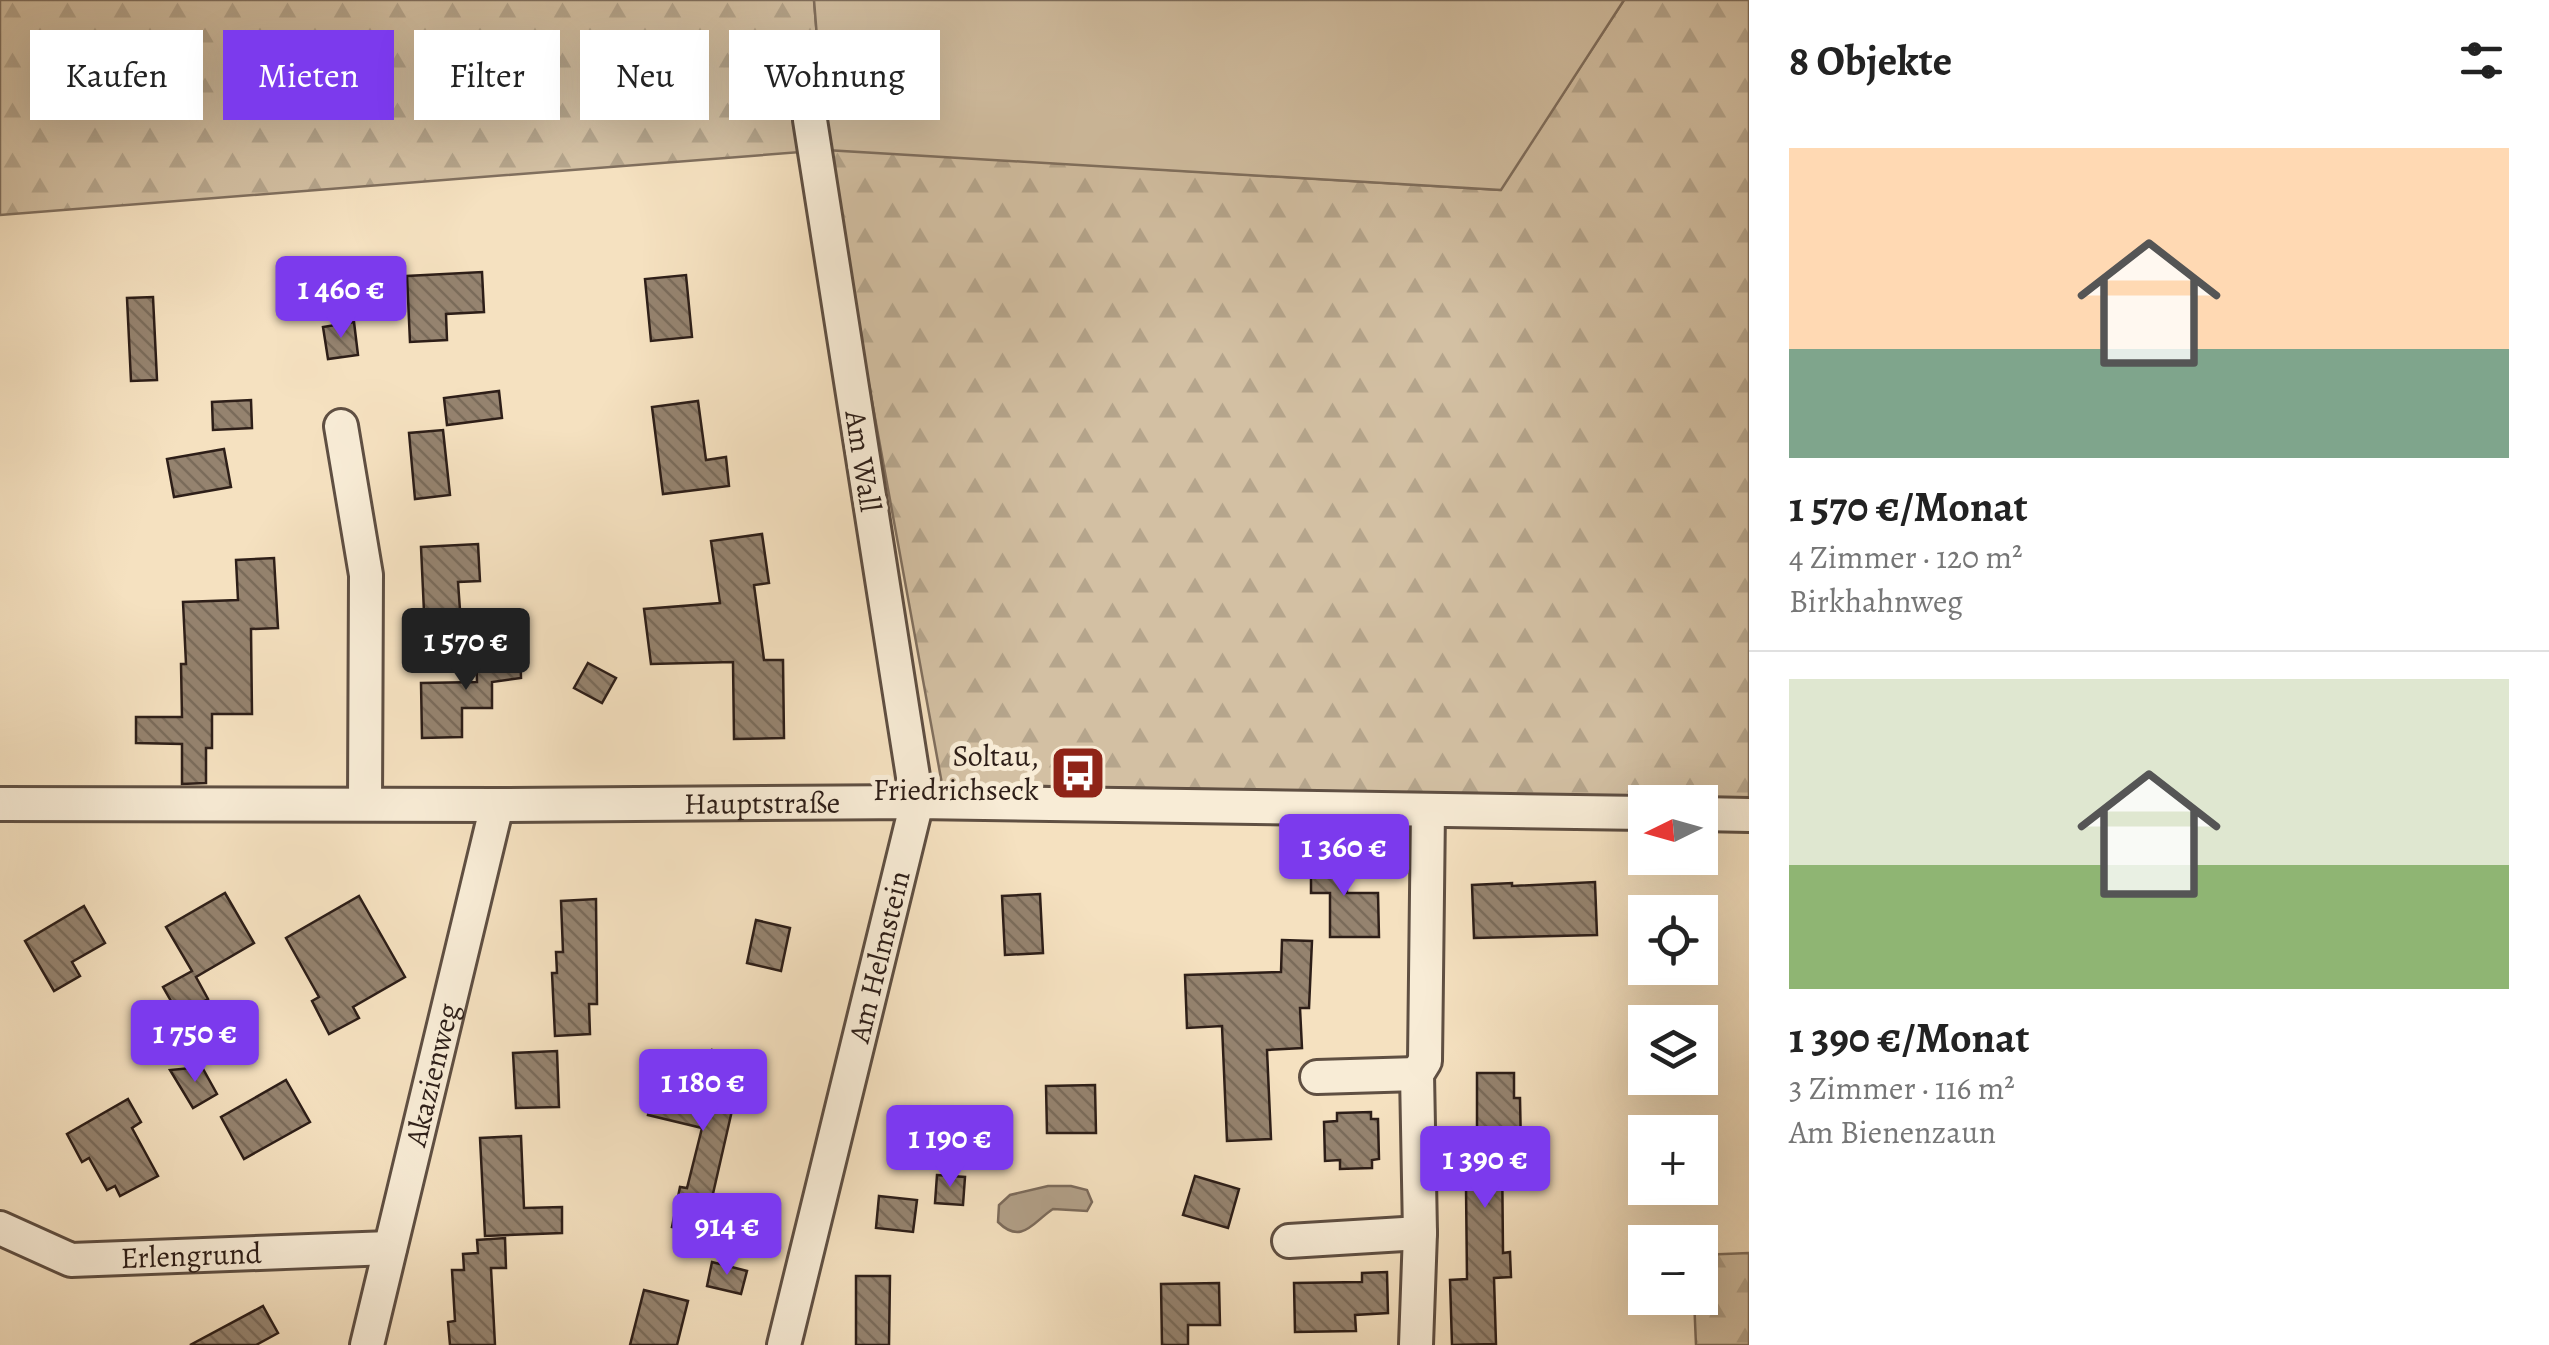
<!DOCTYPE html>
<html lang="de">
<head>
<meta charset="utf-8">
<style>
  :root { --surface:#fff; --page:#f6f6f6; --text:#222; --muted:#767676; --line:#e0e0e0; --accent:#7c3aed }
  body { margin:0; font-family:Alegreya,serif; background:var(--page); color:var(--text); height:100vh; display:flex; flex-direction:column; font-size:38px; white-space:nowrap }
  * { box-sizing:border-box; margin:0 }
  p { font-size:32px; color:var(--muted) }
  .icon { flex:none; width:55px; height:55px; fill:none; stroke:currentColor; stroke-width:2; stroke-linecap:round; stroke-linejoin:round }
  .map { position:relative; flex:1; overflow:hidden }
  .side { display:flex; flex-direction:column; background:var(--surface); width:800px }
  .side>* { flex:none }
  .top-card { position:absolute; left:30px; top:30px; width:950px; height:90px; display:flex; gap:20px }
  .needle { width:65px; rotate:265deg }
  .fabs { position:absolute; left:1628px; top:785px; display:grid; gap:20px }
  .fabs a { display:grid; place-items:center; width:90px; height:90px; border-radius:0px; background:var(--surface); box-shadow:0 10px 40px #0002; font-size:50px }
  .price { position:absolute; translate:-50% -85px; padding:0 22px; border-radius:10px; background:var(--accent); color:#fff; font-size:32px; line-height:65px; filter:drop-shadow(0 2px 5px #0008) }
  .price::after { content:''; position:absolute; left:50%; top:60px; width:30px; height:22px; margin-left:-15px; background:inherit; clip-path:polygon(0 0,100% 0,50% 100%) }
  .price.selected { background:#222; color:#fff }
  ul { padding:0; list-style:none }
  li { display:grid; align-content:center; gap:20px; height:530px; padding:0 40px }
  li+li { border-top:2px solid var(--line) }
  li span { display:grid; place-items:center; height:310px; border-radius:0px; color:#555 }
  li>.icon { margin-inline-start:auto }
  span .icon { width:180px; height:180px; fill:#fffc; stroke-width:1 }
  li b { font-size:42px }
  h2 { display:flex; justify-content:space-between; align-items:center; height:120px; padding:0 40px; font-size:42px }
  .tag { padding:0 35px; border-radius:0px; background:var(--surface); box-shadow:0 10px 40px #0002; font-size:35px; line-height:90px }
  .tag.selected { background:var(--accent); color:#fff }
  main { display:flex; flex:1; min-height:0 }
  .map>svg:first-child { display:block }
  .forest { fill:url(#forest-firs); stroke:#806f5e; stroke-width:2.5 }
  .pitch { fill:#d3c0a3; stroke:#806f5e; stroke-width:2.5 }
  .water { fill:#b19f87; stroke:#7c6b5b; stroke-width:2.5 }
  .building { fill:url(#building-back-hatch); stroke:#2d1e18; stroke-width:2.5 }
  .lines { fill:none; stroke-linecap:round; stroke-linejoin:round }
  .minor-casing { stroke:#5f4f42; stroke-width:38 }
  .minor { stroke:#f8ecd6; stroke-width:32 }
  .labels { text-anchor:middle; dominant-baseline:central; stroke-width:10; stroke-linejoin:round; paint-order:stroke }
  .street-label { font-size:30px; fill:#2d1e18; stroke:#f8ecd6 }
  .poi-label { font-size:30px; fill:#2d1e18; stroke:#f8ecd6; text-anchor:end }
</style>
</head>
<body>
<main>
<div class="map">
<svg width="1749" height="1345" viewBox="0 0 1749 1345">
  <defs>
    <pattern id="forest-firs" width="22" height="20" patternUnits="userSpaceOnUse" patternTransform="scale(2.5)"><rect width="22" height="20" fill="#d3c0a3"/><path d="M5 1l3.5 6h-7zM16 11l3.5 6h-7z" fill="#b5a58c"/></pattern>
    <pattern id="building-back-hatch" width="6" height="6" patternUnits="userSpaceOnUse" patternTransform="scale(2.5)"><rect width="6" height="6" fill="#95836f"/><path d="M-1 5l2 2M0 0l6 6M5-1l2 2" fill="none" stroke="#7a6b5a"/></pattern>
  </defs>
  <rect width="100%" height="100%" fill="#f5e1c0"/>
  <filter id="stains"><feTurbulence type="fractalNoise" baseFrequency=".002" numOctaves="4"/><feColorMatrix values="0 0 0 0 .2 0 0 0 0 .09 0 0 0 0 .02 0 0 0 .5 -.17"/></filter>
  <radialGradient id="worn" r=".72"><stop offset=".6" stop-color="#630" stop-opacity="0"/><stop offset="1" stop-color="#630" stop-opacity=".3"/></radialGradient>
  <!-- forest -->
  <g class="forest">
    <polygon points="0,0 814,0 826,149 1500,190 1624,0 1749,0 1749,799 942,784 826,150 0,215"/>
    <polygon points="1749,1253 1749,1345 1696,1345 1694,1298 1700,1298 1700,1255"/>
  </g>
  <!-- pitch -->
  <polygon class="pitch" points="814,0 1624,0 1501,190 826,150"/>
  <!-- water -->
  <path class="water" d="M1048 1186H1071L1087 1190 1092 1202 1087 1211 1053 1209C1034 1221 1022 1246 998 1222L999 1205 1010 1195Z"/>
  <!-- building -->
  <g class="building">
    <polygon points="482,272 484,312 446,314 447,340 410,342 407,276"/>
    <polygon points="686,275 692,337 651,341 645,279"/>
    <polygon points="153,297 157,380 131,381 127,298"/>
    <polygon points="354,322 358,355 328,359 323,327"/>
    <polygon points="499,391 502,418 447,425 444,398"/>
    <polygon points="251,400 252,428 213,430 212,402"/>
    <polygon points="698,401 706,460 726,457 729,486 663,494 652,407"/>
    <polygon points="443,430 450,495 415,499 409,433"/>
    <polygon points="224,449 231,487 174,497 167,459"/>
    <polygon points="762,534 769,583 754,585 764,660 783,660 784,738 734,739 733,662 651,664 644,609 720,603 711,541"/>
    <polygon points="478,544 480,581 458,582 460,610 424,612 421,547"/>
    <polygon points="274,558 278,628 251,629 252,714 212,714 212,748 206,748 206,783 182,784 182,744 136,743 136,717 182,717 181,664 186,664 183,602 238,600 236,560"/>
    <polygon points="520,647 521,678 492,682 492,708 462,708 462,737 422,738 421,683 477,682 476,649"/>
    <polygon points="588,663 616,678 602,703 574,688"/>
    <polygon points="1311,854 1346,854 1347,893 1378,893 1379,937 1330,937 1330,893 1311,893"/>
    <polygon points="1595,882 1597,935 1474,938 1472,885 1512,883 1512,886"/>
    <polygon points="225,893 254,943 196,977 208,999 179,1015 163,987 192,971 166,927"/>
    <polygon points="1040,894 1043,953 1005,955 1002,896"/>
    <polygon points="359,896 405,977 353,1007 359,1018 329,1034 312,1001 319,997 286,938"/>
    <polygon points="596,899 597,1004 589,1004 590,1034 555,1036 552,973 557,973 556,952 563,952 561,901"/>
    <polygon points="84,906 105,943 72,962 80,976 54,991 25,941"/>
    <polygon points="756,920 790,928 781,971 747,963"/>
    <polygon points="1282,940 1312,941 1309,1008 1300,1008 1302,1048 1267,1050 1271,1139 1227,1141 1222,1026 1187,1028 1185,975 1281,972"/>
    <polygon points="712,1050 744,1058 704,1233 672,1227 680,1187 687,1188 702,1128 648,1115 654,1089 700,1100"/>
    <polygon points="557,1051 559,1107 516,1108 513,1053"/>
    <polygon points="202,1067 217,1094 193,1108 170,1070"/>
    <polygon points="1477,1073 1514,1073 1514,1098 1520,1098 1521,1148 1502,1148 1503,1253 1510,1252 1511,1277 1494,1278 1496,1344 1452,1345 1450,1280 1467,1279 1466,1187 1452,1187 1452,1161 1477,1161"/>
    <polygon points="286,1080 310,1122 244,1159 221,1117"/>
    <polygon points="1095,1085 1096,1133 1047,1133 1046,1086"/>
    <polygon points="128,1099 141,1122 132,1128 158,1176 120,1196 115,1186 107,1190 89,1158 82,1162 67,1134"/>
    <polygon points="1371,1112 1371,1119 1378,1119 1379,1159 1372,1160 1372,1168 1340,1169 1340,1160 1325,1161 1324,1122 1337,1121 1337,1113"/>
    <polygon points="521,1136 524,1208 562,1207 562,1233 485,1236 480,1138"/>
    <polygon points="937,1175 965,1177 963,1205 935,1203"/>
    <polygon points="1195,1176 1239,1189 1228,1228 1183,1215"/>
    <polygon points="879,1196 917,1200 913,1232 876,1228"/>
    <polygon points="505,1238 506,1268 491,1268 495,1345 450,1345 448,1322 455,1321 452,1270 464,1270 463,1254 478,1253 477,1240"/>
    <polygon points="712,1262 747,1271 741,1294 707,1286"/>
    <polygon points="1387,1272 1388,1313 1355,1315 1356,1331 1295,1332 1294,1283 1362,1282 1362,1273"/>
    <polygon points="856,1276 890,1276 889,1345 856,1345"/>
    <polygon points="1219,1283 1220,1325 1188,1325 1188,1345 1162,1345 1161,1284"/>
    <polygon points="644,1290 688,1301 677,1345 630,1345"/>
    <polygon points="263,1306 278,1333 256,1345 190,1345"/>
  </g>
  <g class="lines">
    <!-- minor casing -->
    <g class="minor-casing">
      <g id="minor">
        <polyline points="341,426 366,575 365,803"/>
        <path id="s1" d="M0 804 497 805 917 802 1645 813"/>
        <polyline points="1700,814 1749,815"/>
        <polyline points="1317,1077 1417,1074"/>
        <path id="s2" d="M0 1228 71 1260 390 1248"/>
        <polyline points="1289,1241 1420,1233"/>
        <path id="s3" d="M367 1345 497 805"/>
        <path id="s4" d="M784 1345 917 802 810 120"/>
        <polyline points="1416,1345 1420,1233 1417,1074 1425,1061 1428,810"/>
      </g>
    </g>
    <!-- minor -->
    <use href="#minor" class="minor"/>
  </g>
  <!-- icons -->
  <defs>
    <g id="bus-square" transform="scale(2.875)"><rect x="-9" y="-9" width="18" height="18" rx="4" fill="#8f2418" stroke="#f8ecd6"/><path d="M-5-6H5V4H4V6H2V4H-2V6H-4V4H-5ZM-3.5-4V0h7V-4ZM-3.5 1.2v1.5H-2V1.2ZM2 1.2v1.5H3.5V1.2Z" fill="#fff"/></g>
  </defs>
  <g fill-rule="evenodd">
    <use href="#bus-square" x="1078" y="773"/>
  </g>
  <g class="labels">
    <!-- street labels -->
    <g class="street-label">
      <text transform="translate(863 461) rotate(81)">Am Wall</text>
      <text stroke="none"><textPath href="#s1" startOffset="762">Hauptstraße</textPath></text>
      <text stroke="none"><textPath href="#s4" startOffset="400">Am Helmstein</textPath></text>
      <text stroke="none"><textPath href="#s3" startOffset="278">Akazienweg</textPath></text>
      <text stroke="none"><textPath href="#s2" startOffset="198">Erlengrund</textPath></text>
    </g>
    <!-- poi labels -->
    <g class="poi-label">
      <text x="1039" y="756">Soltau,<tspan x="1039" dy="34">Friedrichseck</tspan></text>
    </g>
  </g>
  <rect width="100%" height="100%" filter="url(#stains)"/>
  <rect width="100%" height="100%" fill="url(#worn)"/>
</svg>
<div class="fabs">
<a><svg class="needle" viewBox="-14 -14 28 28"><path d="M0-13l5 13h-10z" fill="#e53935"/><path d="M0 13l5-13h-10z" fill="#767676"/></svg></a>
<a><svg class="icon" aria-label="locate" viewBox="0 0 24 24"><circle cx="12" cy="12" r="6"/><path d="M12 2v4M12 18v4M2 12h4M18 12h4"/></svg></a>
<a><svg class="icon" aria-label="layers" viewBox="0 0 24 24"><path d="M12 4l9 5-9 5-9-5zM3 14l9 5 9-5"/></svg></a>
<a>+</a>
<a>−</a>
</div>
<b class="price" style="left:341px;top:341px">1 460 €</b>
<b class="price selected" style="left:466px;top:693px">1 570 €</b>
<b class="price" style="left:1344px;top:899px">1 360 €</b>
<b class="price" style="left:195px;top:1085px">1 750 €</b>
<b class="price" style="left:703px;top:1134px">1 180 €</b>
<b class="price" style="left:950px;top:1190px">1 190 €</b>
<b class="price" style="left:1485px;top:1211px">1 390 €</b>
<b class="price" style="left:727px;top:1278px">914 €</b>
<div class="top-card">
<a class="tag">Kaufen</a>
<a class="tag selected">Mieten</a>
<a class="tag">Filter</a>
<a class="tag">Neu</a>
<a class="tag">Wohnung</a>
</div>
</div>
<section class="side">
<h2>8 Objekte<svg class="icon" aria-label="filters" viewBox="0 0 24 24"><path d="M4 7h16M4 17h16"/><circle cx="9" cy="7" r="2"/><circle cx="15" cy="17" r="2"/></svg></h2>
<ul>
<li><span style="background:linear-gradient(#ffd9b3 65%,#7fa58c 0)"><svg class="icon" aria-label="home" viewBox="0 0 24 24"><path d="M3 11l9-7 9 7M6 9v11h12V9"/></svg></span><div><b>1 570 €/Monat</b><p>4 Zimmer · 120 m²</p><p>Birkhahnweg</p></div></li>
<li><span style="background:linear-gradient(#dfe7d0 60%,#8fb573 0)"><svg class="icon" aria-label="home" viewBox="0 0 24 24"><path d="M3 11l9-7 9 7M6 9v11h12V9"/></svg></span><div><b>1 390 €/Monat</b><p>3 Zimmer · 116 m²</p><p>Am Bienenzaun</p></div></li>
</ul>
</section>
</main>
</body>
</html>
